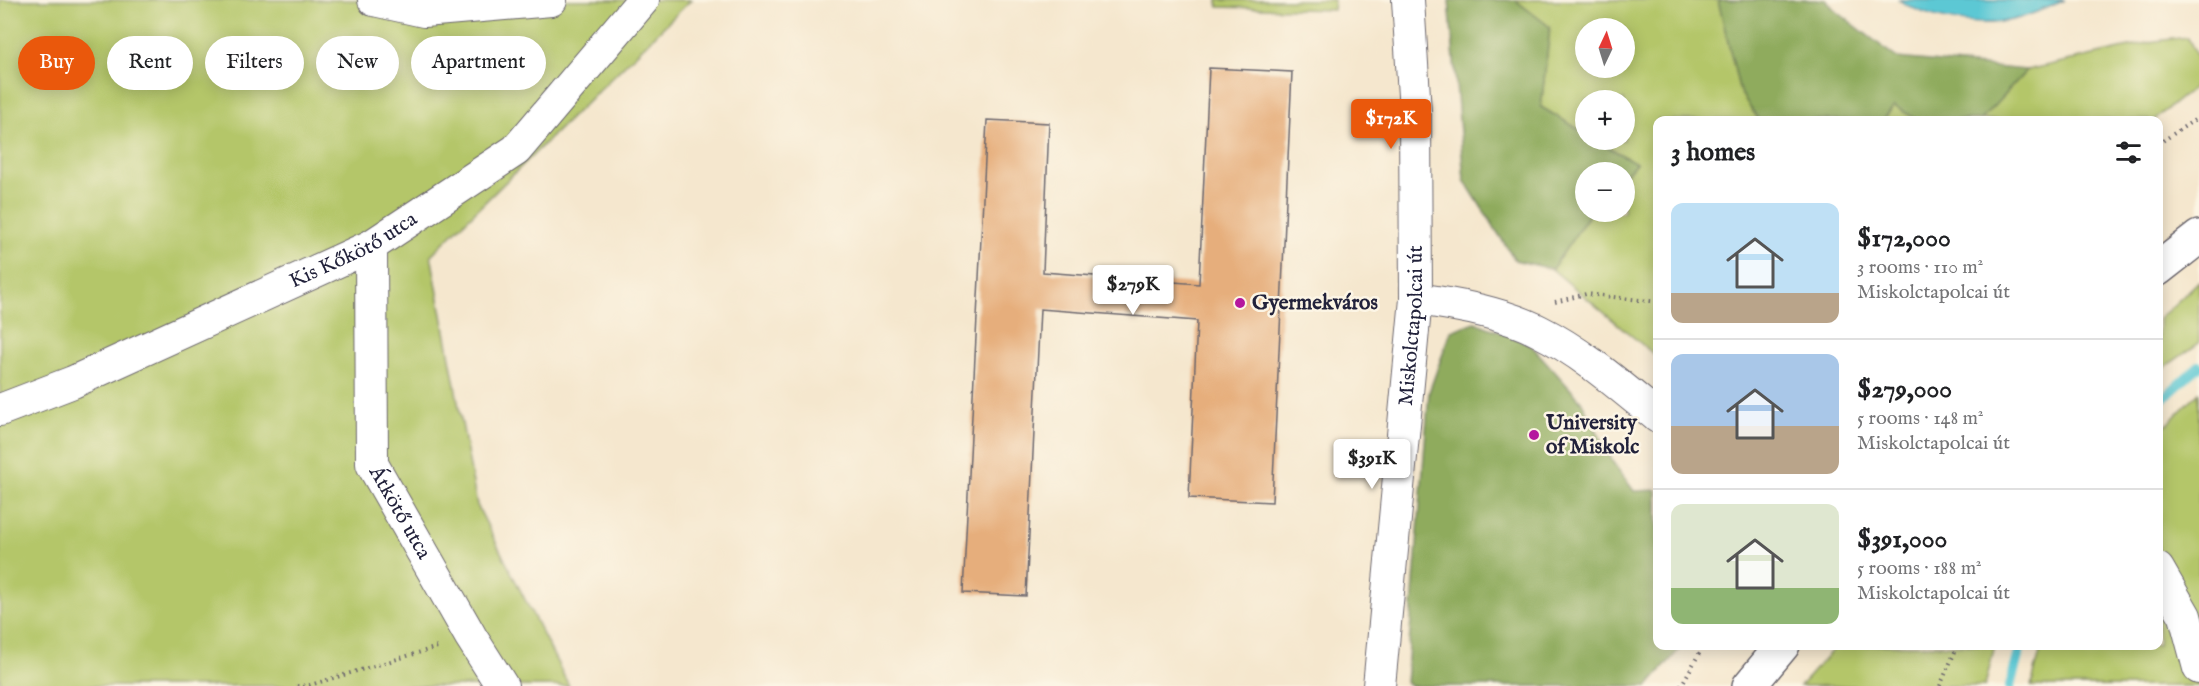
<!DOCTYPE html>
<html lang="en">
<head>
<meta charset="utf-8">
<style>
  :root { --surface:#fff; --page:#f6f6f6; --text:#202124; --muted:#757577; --line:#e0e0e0; --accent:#ea580c }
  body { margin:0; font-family:"IM FELL English",serif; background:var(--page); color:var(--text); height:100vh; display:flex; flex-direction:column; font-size:22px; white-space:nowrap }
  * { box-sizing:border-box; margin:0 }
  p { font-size:20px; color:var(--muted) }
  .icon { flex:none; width:33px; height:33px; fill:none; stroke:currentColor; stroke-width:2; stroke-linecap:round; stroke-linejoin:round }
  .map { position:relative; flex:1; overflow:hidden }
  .panel { position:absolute; left:1653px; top:116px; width:510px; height:534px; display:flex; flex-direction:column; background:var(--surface); border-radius:12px; box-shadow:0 3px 15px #0003 }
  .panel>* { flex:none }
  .guide { position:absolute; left:18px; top:36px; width:570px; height:54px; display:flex; gap:12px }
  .needle { width:39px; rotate:4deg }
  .fabs { position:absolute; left:1575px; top:18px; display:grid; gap:12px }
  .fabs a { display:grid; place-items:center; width:60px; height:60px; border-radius:50%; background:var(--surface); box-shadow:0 3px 15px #0003; font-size:30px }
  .price { position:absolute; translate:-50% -51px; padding:0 14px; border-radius:6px; background:#fff; color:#222; font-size:20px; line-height:39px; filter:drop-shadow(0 2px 3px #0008) }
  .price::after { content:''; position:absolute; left:50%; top:36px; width:18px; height:14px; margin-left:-9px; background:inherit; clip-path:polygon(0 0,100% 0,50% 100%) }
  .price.current { background:var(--accent); color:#fff }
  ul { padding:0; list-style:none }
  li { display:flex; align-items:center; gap:18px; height:150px; padding:0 18px }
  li+li { border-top:2px solid var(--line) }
  li span { display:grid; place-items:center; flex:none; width:168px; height:120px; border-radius:12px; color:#555 }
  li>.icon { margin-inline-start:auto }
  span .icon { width:72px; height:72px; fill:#fffc; stroke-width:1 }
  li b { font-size:26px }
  h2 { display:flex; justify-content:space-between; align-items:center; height:72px; padding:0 18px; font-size:26px }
  .chip { padding:0 21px; border-radius:27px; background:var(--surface); box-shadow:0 3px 15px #0003; font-size:21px; line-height:54px }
  .chip.current { background:var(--accent); color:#fff }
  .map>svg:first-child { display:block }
  .green { fill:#b4c669; stroke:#6b7452; stroke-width:1.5; fill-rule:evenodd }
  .forest { fill:#8fab5d; stroke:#58664c; stroke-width:1.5 }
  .water { fill:#5cc8d4; stroke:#3f7588; stroke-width:1.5 }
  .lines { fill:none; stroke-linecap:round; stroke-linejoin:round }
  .stream { stroke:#5cc8d4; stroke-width:10 }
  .building { fill:#e6ae7b }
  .minor-casing { stroke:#6c676e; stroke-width:34 }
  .tertiary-casing { stroke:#6c676e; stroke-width:36 }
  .path { stroke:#6c676e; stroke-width:4; stroke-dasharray:1.5 4.5; stroke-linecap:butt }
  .minor { stroke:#fff; stroke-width:32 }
  .tertiary { stroke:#fff; stroke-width:33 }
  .poi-dot { fill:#b5179e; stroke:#fcf5e5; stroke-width:2 }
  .labels { text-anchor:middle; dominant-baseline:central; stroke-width:5; stroke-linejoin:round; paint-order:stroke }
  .street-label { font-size:21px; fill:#22223b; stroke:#fcf5e5 }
  .poi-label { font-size:21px; font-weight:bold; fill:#22223b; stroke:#fcf5e5; text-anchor:start }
</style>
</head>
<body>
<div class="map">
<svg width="2199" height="686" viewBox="0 0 2199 686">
  <rect width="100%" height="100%" fill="#fcf5e5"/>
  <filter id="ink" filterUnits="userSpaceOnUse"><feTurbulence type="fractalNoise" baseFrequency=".0167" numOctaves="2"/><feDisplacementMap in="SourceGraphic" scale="12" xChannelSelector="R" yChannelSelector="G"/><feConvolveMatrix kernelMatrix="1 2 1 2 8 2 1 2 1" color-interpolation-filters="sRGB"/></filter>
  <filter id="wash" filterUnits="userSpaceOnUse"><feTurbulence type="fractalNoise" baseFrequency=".008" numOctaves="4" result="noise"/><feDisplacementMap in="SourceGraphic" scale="24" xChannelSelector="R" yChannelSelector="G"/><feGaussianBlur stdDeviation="1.35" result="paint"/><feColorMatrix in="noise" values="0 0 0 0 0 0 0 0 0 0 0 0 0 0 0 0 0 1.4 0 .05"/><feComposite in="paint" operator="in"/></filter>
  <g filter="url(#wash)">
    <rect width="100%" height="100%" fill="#f5e7ce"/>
    <!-- green -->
    <g class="green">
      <polygon points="0,0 691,0 431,255 477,505 569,686 0,686"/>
      <polygon points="1218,0 1334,0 1333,10 1218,7"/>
      <path d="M1515 0H1718L1740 92 1759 120H1658L1657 357 1552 269 1591 212H1624L1625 175 1636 163 1596 140H1624V100H1586L1585 133 1541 107 1550 27ZM1586 28H1624V68H1586Z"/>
      <polygon points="2188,37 2199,62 2199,83 2154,120 1981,120 2027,70 2156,41"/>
      <polygon points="1894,106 1918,120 1883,120"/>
      <polygon points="2199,281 2199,343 2159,371 2159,319"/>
      <polygon points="2199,392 2199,686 2031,686 2042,645 2158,645 2159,432"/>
      <polygon points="1837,645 1995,645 1985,686 1800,686"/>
    </g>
    <!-- forest -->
    <g class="forest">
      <polygon points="1449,0 1515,0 1550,27 1541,107 1585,133 1586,140 1596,140 1636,163 1625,175 1624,172 1586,172 1586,212 1591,212 1552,269 1515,260 1464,180"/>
      <polygon points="1718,0 1826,0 1835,10 1897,58 2027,70 1981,120 1918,120 1894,106 1883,120 1759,120 1740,92"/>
      <polygon points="1475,322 1530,344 1581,401 1614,464 1634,491 1657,490 1658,645 1683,645 1648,686 1411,686 1406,683 1429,392 1451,331"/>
    </g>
    <!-- water -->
    <path class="water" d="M1899 0H2065C2049 7 2030 16 2012 20 1980 28 1925 19 1899 0Z"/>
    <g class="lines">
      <!-- stream -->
      <g class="stream">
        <polyline points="2158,403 2199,366"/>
        <polyline points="2010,686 2021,645"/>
      </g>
    </g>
    <g id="blocks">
      <!-- building -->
      <polygon class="building" points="1209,68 1292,72 1272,502 1189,498 1197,321 1040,309 1026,596 963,593 987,120 1049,123 1043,272 1199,284"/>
    </g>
  </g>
  <g filter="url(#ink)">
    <use href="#blocks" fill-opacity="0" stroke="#6c676e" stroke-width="1.5"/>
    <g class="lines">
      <!-- minor casing -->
      <g class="minor-casing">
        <g id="minor">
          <polyline points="374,0 424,11 551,0"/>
          <path id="s1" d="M371 246 372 464 471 637 502 686"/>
          <path d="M1416 299C1455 304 1504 313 1539 331 1583 353 1620 386 1658 417"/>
          <path id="s2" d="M0 410 73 382 371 246 516 150 643 0"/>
          <polyline points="2158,569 2185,616 2199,668"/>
          <path id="s3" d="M1379 686 1416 299 1415 112 1408 0"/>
        </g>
      </g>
      <!-- tertiary casing -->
      <g class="tertiary-casing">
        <g id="tertiary">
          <polyline points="2158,269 2199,237"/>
          <polyline points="1749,686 1783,645"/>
        </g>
      </g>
      <!-- path -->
      <g class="path">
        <polyline points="2158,144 2199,117"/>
        <polyline points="1555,302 1586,294 1658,302"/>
        <polyline points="297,686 310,685 441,646"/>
        <polyline points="1681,686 1704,645"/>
        <polyline points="1940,686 1958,645"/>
      </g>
      <!-- minor -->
      <use href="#minor" class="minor"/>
      <!-- tertiary -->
      <use href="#tertiary" class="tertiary"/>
    </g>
  </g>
  <!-- markers -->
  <g class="poi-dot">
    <circle cx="1240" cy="303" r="6"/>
    <circle cx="1534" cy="435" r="6"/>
  </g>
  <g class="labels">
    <!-- street labels -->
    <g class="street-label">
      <text stroke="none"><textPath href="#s2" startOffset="388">Kis Kőkötő utca</textPath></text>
      <text stroke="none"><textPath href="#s3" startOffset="362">Miskolctapolcai út</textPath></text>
      <text stroke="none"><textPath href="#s1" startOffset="274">Átkötő utca</textPath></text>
    </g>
    <!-- poi labels -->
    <g class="poi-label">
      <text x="1252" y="303">Gyermekváros</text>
      <text x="1546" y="423">University<tspan x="1546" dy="24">of Miskolc</tspan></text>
    </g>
  </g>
</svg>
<div class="fabs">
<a><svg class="needle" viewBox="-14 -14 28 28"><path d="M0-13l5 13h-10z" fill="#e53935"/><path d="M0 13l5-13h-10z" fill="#757577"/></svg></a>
<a>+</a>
<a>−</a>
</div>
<b class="price current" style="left:1391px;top:150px">$172K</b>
<b class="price" style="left:1133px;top:316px">$279K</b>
<b class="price" style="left:1372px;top:490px">$391K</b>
<div class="guide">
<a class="chip current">Buy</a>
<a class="chip">Rent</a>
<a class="chip">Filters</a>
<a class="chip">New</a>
<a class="chip">Apartment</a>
</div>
<section class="panel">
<h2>3 homes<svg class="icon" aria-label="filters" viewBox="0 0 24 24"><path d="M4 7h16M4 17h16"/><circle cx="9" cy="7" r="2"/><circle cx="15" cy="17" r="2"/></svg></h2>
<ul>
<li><span style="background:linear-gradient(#bfe0f5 75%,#b9a48a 0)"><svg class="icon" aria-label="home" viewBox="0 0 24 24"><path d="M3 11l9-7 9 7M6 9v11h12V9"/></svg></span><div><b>$172,000</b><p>3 rooms · 110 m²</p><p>Miskolctapolcai út</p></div></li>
<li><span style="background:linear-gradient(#a9c7e8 60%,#b9a48a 0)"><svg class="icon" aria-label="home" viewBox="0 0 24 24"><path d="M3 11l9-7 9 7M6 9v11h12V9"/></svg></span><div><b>$279,000</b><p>5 rooms · 148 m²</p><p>Miskolctapolcai út</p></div></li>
<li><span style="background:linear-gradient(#dfe7d0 70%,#8fb573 0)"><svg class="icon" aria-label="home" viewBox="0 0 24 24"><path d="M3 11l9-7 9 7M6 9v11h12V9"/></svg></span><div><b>$391,000</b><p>5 rooms · 188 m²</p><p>Miskolctapolcai út</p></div></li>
</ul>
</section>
</div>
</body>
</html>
